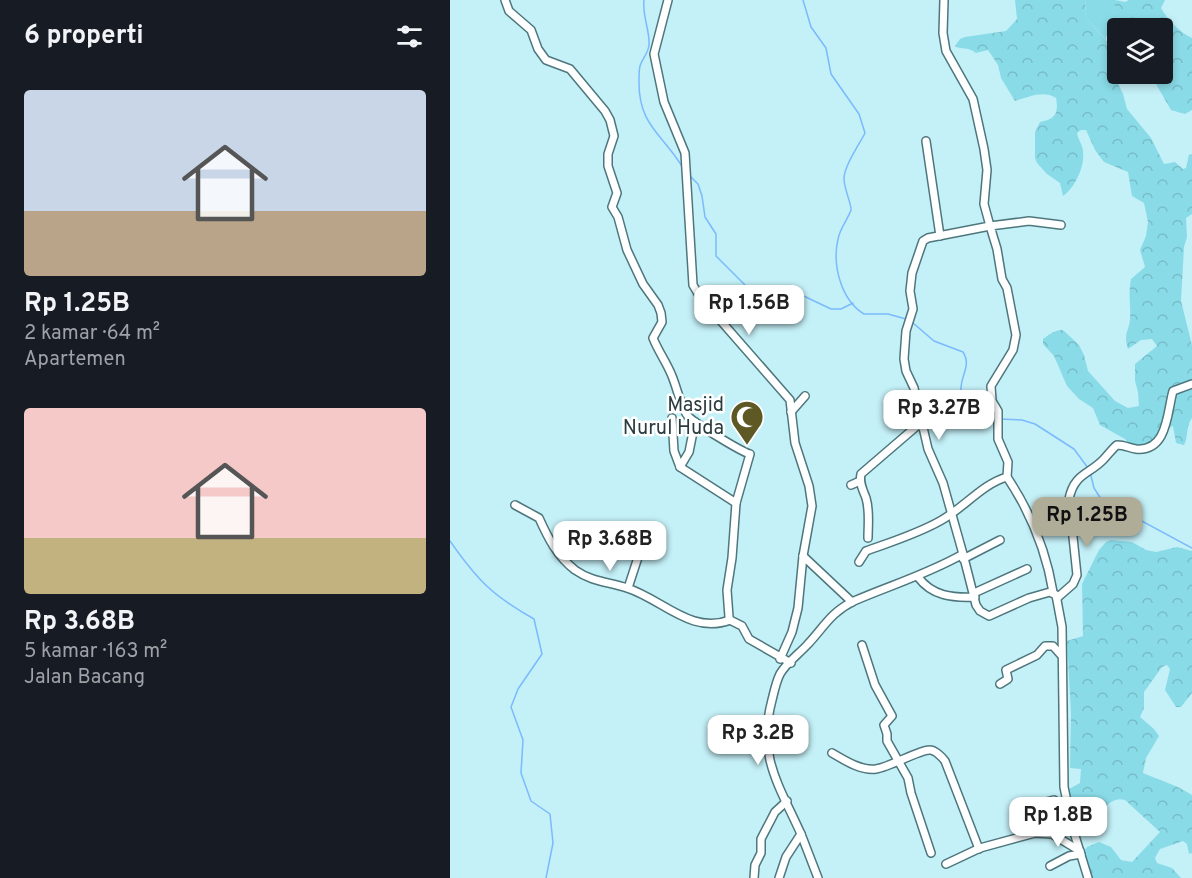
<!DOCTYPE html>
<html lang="id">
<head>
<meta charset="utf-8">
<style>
  :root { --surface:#171b24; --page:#20242c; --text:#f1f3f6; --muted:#9ea1a6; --accent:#afad98 }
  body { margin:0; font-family:Overpass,sans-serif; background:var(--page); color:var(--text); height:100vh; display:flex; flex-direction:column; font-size:22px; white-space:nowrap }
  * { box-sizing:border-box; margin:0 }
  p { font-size:20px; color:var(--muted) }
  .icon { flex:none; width:33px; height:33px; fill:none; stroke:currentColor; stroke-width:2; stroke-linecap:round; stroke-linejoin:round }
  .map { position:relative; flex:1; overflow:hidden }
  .drawer { display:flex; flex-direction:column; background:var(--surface); width:450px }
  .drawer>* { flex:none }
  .fabs { position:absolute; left:657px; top:18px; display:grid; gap:12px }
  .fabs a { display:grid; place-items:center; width:66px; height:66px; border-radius:6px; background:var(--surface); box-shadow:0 3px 9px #0003; font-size:30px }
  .price { position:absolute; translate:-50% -51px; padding:0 14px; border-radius:12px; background:#fff; color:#222; font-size:20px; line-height:39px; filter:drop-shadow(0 2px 3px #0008) }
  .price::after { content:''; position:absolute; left:50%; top:36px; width:18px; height:14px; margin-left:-9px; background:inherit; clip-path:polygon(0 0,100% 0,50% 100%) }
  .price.active { background:var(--accent); color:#111 }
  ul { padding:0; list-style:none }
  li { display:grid; align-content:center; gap:12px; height:318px; padding:0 24px }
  li span { display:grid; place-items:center; height:186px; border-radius:6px; color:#555 }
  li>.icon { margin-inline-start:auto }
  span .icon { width:108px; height:108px; fill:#fffc; stroke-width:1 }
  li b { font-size:26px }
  h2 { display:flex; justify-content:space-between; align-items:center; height:72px; padding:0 24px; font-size:26px }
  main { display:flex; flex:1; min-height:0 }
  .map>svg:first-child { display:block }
  .grass { fill:#8adbe8 }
  .forest { fill:url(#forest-crowns) }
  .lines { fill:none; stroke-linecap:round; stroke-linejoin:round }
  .stream { stroke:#7abafd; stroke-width:1.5 }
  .street-casing { stroke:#4e777d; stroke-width:10 }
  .street { stroke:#fff; stroke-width:7 }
  .labels { text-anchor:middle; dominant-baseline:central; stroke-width:5; stroke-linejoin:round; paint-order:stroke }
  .poi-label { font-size:20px; fill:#2b3c3f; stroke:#fff; text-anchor:end }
</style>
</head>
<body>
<main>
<section class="drawer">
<h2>6 properti<svg class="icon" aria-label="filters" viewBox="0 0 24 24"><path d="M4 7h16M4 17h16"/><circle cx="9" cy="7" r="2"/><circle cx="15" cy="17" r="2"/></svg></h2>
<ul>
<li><span style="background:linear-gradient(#c9d6e8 65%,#b9a48a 0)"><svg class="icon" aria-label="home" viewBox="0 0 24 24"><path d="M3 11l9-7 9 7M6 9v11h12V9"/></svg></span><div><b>Rp 1.25B</b><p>2 kamar · 64 m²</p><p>Apartemen</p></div></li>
<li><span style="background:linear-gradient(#f6c9c9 70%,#c2b280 0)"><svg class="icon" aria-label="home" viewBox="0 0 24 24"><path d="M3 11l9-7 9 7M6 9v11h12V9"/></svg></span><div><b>Rp 3.68B</b><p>5 kamar · 163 m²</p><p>Jalan Bacang</p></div></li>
</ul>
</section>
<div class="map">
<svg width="742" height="878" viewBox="0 0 742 878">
  <defs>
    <pattern id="forest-crowns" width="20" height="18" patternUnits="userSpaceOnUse" patternTransform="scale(1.5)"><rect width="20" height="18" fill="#8adbe8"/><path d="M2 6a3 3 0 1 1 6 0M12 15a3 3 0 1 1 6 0" fill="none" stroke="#77bdc8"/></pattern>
  </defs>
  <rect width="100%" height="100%" fill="#c4f0f7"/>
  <!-- grass -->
  <path class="grass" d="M635 0H665C666 13 659 21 663 34L656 36V40L636 18Z"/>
  <!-- forest -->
  <g class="forest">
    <path d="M565 0H635L636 18 661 46 662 71 673 94 677 109 701 138 714 164 725 162 733 169 736 168 739 155 742 154V214L736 218 737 237 734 247 731 301 742 345V418C735 427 739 436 734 445L726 443 723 426 720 427C712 442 704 450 686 453L675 439 650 425 643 408 629 399 617 386 604 356 593 344V339C598 335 606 329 613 330L629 345 634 355 638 371 665 401 678 408 689 406 688 392 685 381V364L707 346 702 339 691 340 678 349C673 333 679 332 680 319 681 305 678 294 681 279L695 267 690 250 696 236 698 222 694 203 682 196 678 172 654 162 645 150 636 130H631L627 133C628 140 633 145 633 152 635 166 625 188 613 196L610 183 597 174 587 163 585 158V132L590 122C605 119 609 114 606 98 593 90 579 97 565 101L551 78 548 65 538 50 526 53C517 46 511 50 505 46L510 39 515 37 556 31 567 19Z"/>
    <path d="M665 0 675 2 679 0H715L711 8C718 20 729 32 742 38V110L735 114 721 110 706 84 686 78 685 74H712V28H668L667 38C655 27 666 14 665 0Z"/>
    <path d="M661 540 682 542 696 550 706 552 727 547 742 551V693L731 707H726L715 690 720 669 717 665 712 667 694 692V708L690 717 704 729 709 736 696 758 693 773C711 781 725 784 742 795V853L739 854 737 844 733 841 710 849 705 858 707 863 722 868 731 878H642L634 851 637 847 649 842 661 847 671 860 682 862 710 832 675 800C662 796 657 807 648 813L622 815 619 789 630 783 631 769 620 768 621 713 617 641 633 636 632 584 649 550 656 542Z"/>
  </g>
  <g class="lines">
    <!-- stream -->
    <g class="stream">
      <path d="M194 0C192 16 200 30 199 45 198 54 192 59 190 66 189 70 189 76 189 80 188 126 213 134 233 168"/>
      <path d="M353 0 361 27 376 48 381 74 409 114 415 133C409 145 394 166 394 179 394 188 402 206 401 210 398 219 390 228 388 239 382 265 391 300 414 314H438L456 319"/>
      <polyline points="240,176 248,184 252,196 255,217 266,234 266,256 298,288 310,293 339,289 381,309 391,309 403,303"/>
      <path d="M463 323 484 341 513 352C522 366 510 376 511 390 511 408 529 418 545 419"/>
      <polyline points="549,419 572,420 585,424 624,449 638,468"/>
      <polyline points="640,472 644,488 651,499 742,548"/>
      <path d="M0 541C27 580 43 596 84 619L92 654 68 689 61 707 73 740 71 773 81 801 100 814 103 843 96 878"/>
    </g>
    <!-- street casing -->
    <g class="street-casing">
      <g id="street">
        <path d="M55 0 59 11 81 30 88 49 96 60 120 69 155 111 160 120 164 136 158 154V166L167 193 162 207 168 217 177 250 193 284 208 305 211 313 212 322 203 338C208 351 217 363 222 376 227 388 230 404 237 415 242 422 292 452 300 454L286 503 282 558 277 590 279 617 280 620 292 626 299 639 341 663"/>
        <polyline points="218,0 204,54 214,102 235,153 243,285 250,297 340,400 345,443 359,486 362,506 353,556 348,608 342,632 330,659"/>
        <polyline points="494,0 493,33 496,51 523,99 534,149 537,170 534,204 540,226 478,238 473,241 462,273 460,291 463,309 456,331 454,359 456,371 464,388 478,449 493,483 513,554"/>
        <polyline points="476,141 490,236"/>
        <polyline points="452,398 467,424 470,426"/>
        <polyline points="341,412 355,396"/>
        <polyline points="222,418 224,451 230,467 286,503"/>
        <polyline points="230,467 239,452 245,422"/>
        <polyline points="557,477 558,462 548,439 548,411 542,401 541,386 563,350 566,335 557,288 552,279 547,249 540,226 579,221 611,225"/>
        <polyline points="401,485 410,481"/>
        <path d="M65 505 89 518C98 538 107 556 125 570 142 582 159 582 177 588 212 599 241 635 280 620"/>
        <path d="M418 538C418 525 420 511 416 498 413 490 409 483 411 474L468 425"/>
        <polyline points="353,556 402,602"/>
        <polyline points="513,559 550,540"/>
        <path d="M409 562 416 551C441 542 467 534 490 521 514 508 532 484 557 477 581 513 596 550 603 592"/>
        <path d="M468 577C482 596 502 598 525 597"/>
        <polyline points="178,588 193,542"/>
        <polyline points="524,593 577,569"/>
        <path d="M607 598 623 584 627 575 619 499C624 474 638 475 653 460 658 455 662 449 667 445 674 445 680 448 686 449 718 452 717 412 723 391L742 384"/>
        <polyline points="412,645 425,685 442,716 434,725 437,734 437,741 458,778 461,793 481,853"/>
        <polyline points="550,684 558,679 556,670 587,655 595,646 603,646 611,655"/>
        <path d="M382 753C394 760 411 771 426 769 440 767 471 749 480 750 485 750 492 757 495 761L529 849"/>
        <path d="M600 832C591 825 584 815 588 804L604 800 618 809"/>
        <polyline points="351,834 368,878"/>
        <polyline points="496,864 530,848 585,833 602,834 630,851"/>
        <polyline points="600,866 619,856 631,854"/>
        <polyline points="304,878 305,865 311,853 311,839 325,812 337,801"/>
        <path d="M329 878 336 857 351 834C329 785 307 756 322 700 324 692 326 682 330 674 336 663 349 654 358 644 374 627 381 612 404 601 441 585 478 574 513 554L526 605 530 611 539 616 579 598 600 592 606 595 612 627 614 787 622 826 638 878"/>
      </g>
    </g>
    <!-- street -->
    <use href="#street" class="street"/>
  </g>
  <!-- icons -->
  <defs>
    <g id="mosque-pin" transform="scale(1.725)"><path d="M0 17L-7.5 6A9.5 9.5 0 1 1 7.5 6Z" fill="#5e5825" stroke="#fff"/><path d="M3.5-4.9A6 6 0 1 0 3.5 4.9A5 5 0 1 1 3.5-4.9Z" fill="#fff"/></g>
  </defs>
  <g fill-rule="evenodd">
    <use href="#mosque-pin" x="297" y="417"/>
  </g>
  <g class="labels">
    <!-- poi labels -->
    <g class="poi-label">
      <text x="274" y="406">Masjid<tspan x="274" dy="23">Nurul Huda</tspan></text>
    </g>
  </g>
</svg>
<div class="fabs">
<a><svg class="icon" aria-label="layers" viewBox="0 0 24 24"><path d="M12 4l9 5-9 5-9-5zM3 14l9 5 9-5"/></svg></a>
</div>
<b class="price" style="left:299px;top:336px">Rp 1.56B</b>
<b class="price" style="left:489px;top:441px">Rp 3.27B</b>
<b class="price active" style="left:637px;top:548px">Rp 1.25B</b>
<b class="price" style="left:160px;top:572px">Rp 3.68B</b>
<b class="price" style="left:308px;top:766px">Rp 3.2B</b>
<b class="price" style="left:608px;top:848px">Rp 1.8B</b>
</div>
</main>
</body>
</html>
